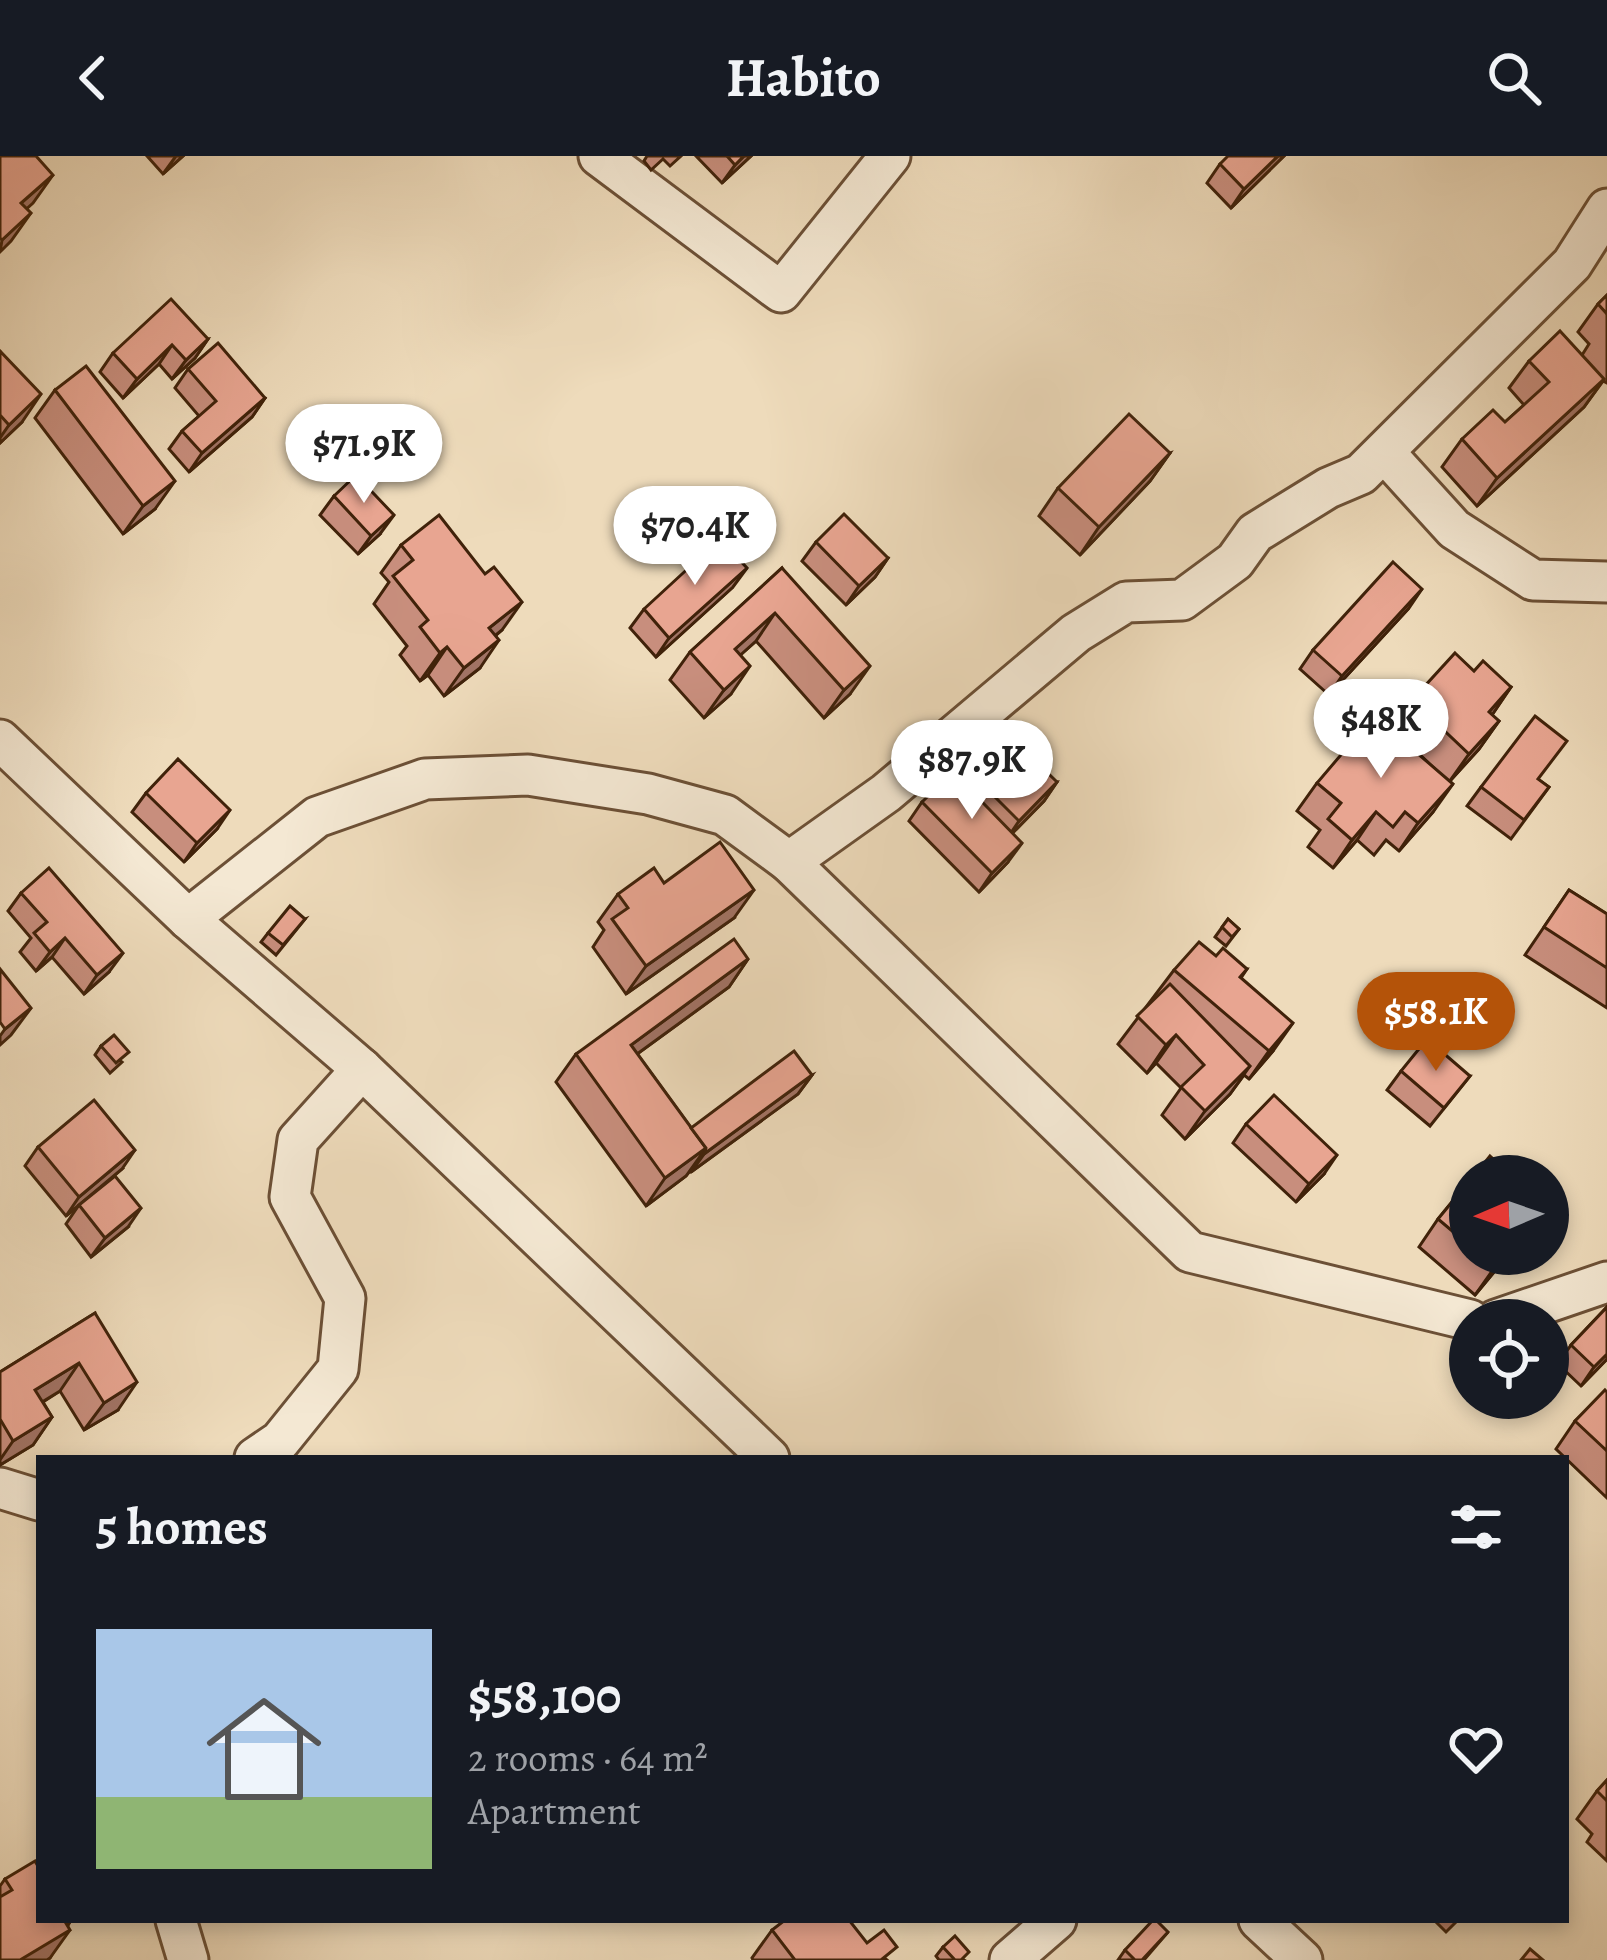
<!DOCTYPE html>
<html lang="en">
<head>
<meta charset="utf-8">
<style>
  :root { --surface:#171b24; --page:#242831; --text:#f1f3f6; --muted:#9ea1a6; --line:#363941; --accent:#b45309 }
  body { margin:0; font-family:Alegreya,serif; background:var(--page); color:var(--text); height:100vh; display:flex; flex-direction:column; font-size:45px; white-space:nowrap }
  * { box-sizing:border-box; margin:0 }
  p { font-size:39px; color:var(--muted) }
  .icon { flex:none; width:66px; height:66px; fill:none; stroke:currentColor; stroke-width:2; stroke-linecap:round; stroke-linejoin:round }
  .map { position:relative; flex:1; overflow:hidden }
  .panel { position:absolute; left:36px; top:1299px; width:1533px; height:468px; display:flex; flex-direction:column; background:var(--surface); border-radius:0px; box-shadow:0 6px 18px #0003 }
  .panel>* { flex:none }
  .needle { width:78px; rotate:268deg }
  .fabs { position:absolute; left:1449px; top:999px; display:grid; gap:24px }
  .fabs a { display:grid; place-items:center; width:120px; height:120px; border-radius:50%; background:var(--surface); box-shadow:0 6px 18px #0003; font-size:60px }
  .price { position:absolute; translate:-50% -102px; padding:0 27px; border-radius:42px; background:#fff; color:#222; font-size:39px; line-height:78px; filter:drop-shadow(0 3px 6px #0008) }
  .price::after { content:''; position:absolute; left:50%; top:72px; width:36px; height:27px; margin-left:-18px; background:inherit; clip-path:polygon(0 0,100% 0,50% 100%) }
  .price.current { background:var(--accent); color:#fff }
  ul { padding:0; list-style:none }
  li { display:flex; align-items:center; gap:36px; height:300px; padding:0 60px }
  li+li { border-top:3px solid var(--line) }
  li span { display:grid; place-items:center; flex:none; width:336px; height:240px; border-radius:0px; color:#555 }
  li>.icon { margin-inline-start:auto }
  span .icon { width:144px; height:144px; fill:#fffc; stroke-width:1 }
  li b { font-size:51px }
  h2 { display:flex; justify-content:space-between; align-items:center; height:144px; padding:0 60px; font-size:51px }
  header { display:flex; justify-content:space-between; align-items:center; height:156px; padding:0 60px; background:var(--surface); font-size:54px; font-weight:600 }
  .map>svg:first-child { display:block }
  .lines { fill:none; stroke-linecap:round; stroke-linejoin:round }
  .minor-casing { stroke:#6c5036; stroke-width:45 }
  .minor { stroke:#f4e8d3; stroke-width:39 }
  .wall { fill:#c88e7d; stroke:#40220a; stroke-width:3 }
  .shaded-wall { fill:#a27466; stroke:#40220a; stroke-width:3 }
  .building { fill:#e8a591; stroke:#40220a; stroke-width:3 }
</style>
</head>
<body>
<header><svg class="icon" aria-label="back" viewBox="0 0 24 24"><path d="M15 5l-7 7 7 7"/></svg>Habito<svg class="icon" aria-label="search" viewBox="0 0 24 24"><circle cx="10" cy="10" r="6"/><path d="M15 15l6 6"/></svg></header>
<div class="map">
<svg width="1607" height="1804" viewBox="0 0 1607 1804">
  <rect width="100%" height="100%" fill="#eedbbb"/>
  <filter id="stains"><feTurbulence type="fractalNoise" baseFrequency=".00167" numOctaves="4"/><feColorMatrix values="0 0 0 0 .2 0 0 0 0 .09 0 0 0 0 .02 0 0 0 .5 -.17"/></filter>
  <radialGradient id="worn" r=".72"><stop offset=".6" stop-color="#630" stop-opacity="0"/><stop offset="1" stop-color="#630" stop-opacity=".3"/></radialGradient>
  <g class="lines">
    <!-- minor casing -->
    <g class="minor-casing">
      <g id="minor">
        <polyline points="599,0 781,136 890,0"/>
        <polyline points="1385,297 1454,373 1533,424 1607,426"/>
        <polyline points="0,584 188,763 362,913 769,1302"/>
        <polyline points="789,706 1190,1096 1470,1164"/>
        <polyline points="188,763 317,661 425,623 528,619 648,638 725,659 789,706 886,637 1076,477 1126,446 1182,444 1235,405 1255,377 1328,332 1361,318 1572,108 1607,53"/>
        <polyline points="1496,1164 1607,1126"/>
        <polyline points="255,1302 280,1285 338,1213 345,1142 290,1041 298,984 362,913"/>
        <polyline points="0,1332 39,1344"/>
        <polyline points="176,1764 188,1804"/>
        <polyline points="1259,1764 1302,1804"/>
        <polyline points="1010,1804 1056,1764"/>
      </g>
    </g>
    <!-- minor -->
    <use href="#minor" class="minor"/>
  </g>
  <!-- wall -->
  <g class="wall">
    <polygon points="147,0 183,0 163,18"/>
    <polygon points="647,0 681,0 670,10 663,3 651,14 644,5"/>
    <polygon points="696,0 751,0 722,27"/>
    <polygon points="1284,0 1231,52 1207,27 1220,8"/>
    <polygon points="1607,139 1607,227 1603,225 1584,251 1477,350 1442,311 1462,283 1505,266 1524,249 1509,232 1529,205 1582,199 1589,188 1578,176 1598,148"/>
    <polygon points="208,183 195,202 172,223 159,208 123,242 100,216 113,197"/>
    <polygon points="0,195 22,266 0,287"/>
    <polygon points="188,213 265,242 252,261 189,316 169,293 182,275 199,260 175,232"/>
    <polygon points="55,234 155,353 123,378 35,262"/>
    <polygon points="1170,297 1150,325 1080,399 1039,360 1058,332"/>
    <polygon points="334,340 380,378 358,398 320,359"/>
    <polygon points="816,386 888,402 875,421 846,449 802,405"/>
    <polygon points="401,389 485,418 502,474 495,480 480,512 444,540 428,519 420,525 400,499 407,490 374,448 389,426 381,417"/>
    <polygon points="782,412 850,538 824,562 756,485 740,499 731,538 704,562 670,524 690,496"/>
    <polygon points="733,431 656,501 630,472 644,453"/>
    <polygon points="1409,452 1329,539 1300,513 1313,494"/>
    <polygon points="1474,515 1511,531 1492,559 1499,565 1479,593 1450,625 1433,656 1399,695 1386,684 1374,699 1357,684 1333,712 1308,691 1320,674 1297,655 1317,627 1436,614 1392,572 1412,544"/>
    <polygon points="1539,624 1549,631 1511,683 1467,650 1481,631"/>
    <polygon points="1057,626 1044,645 1012,677 1008,706 979,736 909,665 922,646 976,641 984,630"/>
    <polygon points="146,637 217,673 184,706 132,656"/>
    <polygon points="664,727 734,762 626,838 593,791 604,774 598,766 618,738"/>
    <polygon points="1569,734 1607,758 1607,852 1525,799"/>
    <polygon points="21,737 109,816 84,838 52,801 36,815 20,796 31,782 8,755"/>
    <polygon points="305,763 276,799 261,786 268,777"/>
    <polygon points="1228,763 1239,773 1226,790 1215,781"/>
    <polygon points="748,803 729,831 637,898 691,972 812,919 798,938 691,1016 690,1015 686,1020 646,1050 556,926 576,898"/>
    <polygon points="1247,813 1241,822 1273,895 1249,923 1244,919 1230,938 1185,983 1162,959 1181,932 1156,907 1147,917 1118,888 1174,814"/>
    <polygon points="101,890 122,906 110,917 95,899"/>
    <polygon points="1401,915 1470,920 1430,970 1387,934"/>
    <polygon points="1246,968 1324,1018 1296,1046 1233,987"/>
    <polygon points="38,991 122,1013 66,1060 25,1010"/>
    <polygon points="1470,1024 1470,1098 1509,1098 1475,1139 1419,1091 1438,1063"/>
    <polygon points="79,1049 128,1071 91,1101 66,1068"/>
    <polygon points="1607,1151 1607,1203 1581,1230 1558,1208 1571,1189"/>
    <polygon points="95,1157 118,1254 84,1274 60,1235 43,1246 52,1261 33,1289 0,1309 0,1216"/>
    <polygon points="1607,1236 1607,1342 1556,1293 1575,1265"/>
    <polygon points="1607,1624 1607,1705 1587,1686 1592,1678 1577,1663 1597,1635"/>
    <polygon points="5,1723 71,1764 50,1802 0,1804 0,1730"/>
    <polygon points="1434,1764 1458,1764 1446,1776"/>
    <polygon points="772,1774 867,1787 887,1804 753,1804 752,1802"/>
    <polygon points="1168,1776 1144,1804 1118,1804 1125,1794"/>
    <polygon points="943,1791 964,1804 939,1804 936,1800"/>
  </g>
  <!-- shaded-wall -->
  <g class="shaded-wall">
    <polygon points="176,0 183,0 163,18"/>
    <polygon points="744,0 751,0 722,27 735,9"/>
    <polygon points="1278,0 1284,0 1231,52 1244,33"/>
    <polygon points="53,19 33,47 2,75 21,47"/>
    <polygon points="31,57 11,85 0,96 2,84"/>
    <polygon points="208,183 195,202 172,223 186,204"/>
    <polygon points="172,189 159,208 123,242 137,223"/>
    <polygon points="1604,223 1584,251 1477,350 1497,322"/>
    <polygon points="41,238 22,266 0,287 0,282 9,269"/>
    <polygon points="265,242 252,261 189,316 202,297"/>
    <polygon points="1170,297 1150,325 1080,399 1099,371"/>
    <polygon points="175,325 155,353 123,378 143,350"/>
    <polygon points="394,359 380,378 358,398 371,380"/>
    <polygon points="888,402 875,421 846,449 859,430"/>
    <polygon points="747,412 733,431 656,501 669,482"/>
    <polygon points="1422,433 1409,452 1329,539 1342,520"/>
    <polygon points="522,446 502,474 470,500 489,472"/>
    <polygon points="775,457 756,485 716,521 735,493"/>
    <polygon points="499,484 480,512 444,540 464,512"/>
    <polygon points="447,491 428,519 420,525 440,497"/>
    <polygon points="750,510 731,538 704,562 724,534"/>
    <polygon points="870,510 850,538 824,562 844,534"/>
    <polygon points="1511,531 1492,559 1489,556"/>
    <polygon points="1499,565 1479,593 1449,626 1469,598"/>
    <polygon points="1057,626 1044,645 1006,684 1019,665"/>
    <polygon points="1453,628 1433,656 1399,695 1418,667"/>
    <polygon points="230,654 217,673 184,706 197,687"/>
    <polygon points="1376,656 1357,684 1333,712 1352,684"/>
    <polygon points="1022,687 1008,706 979,736 992,717"/>
    <polygon points="754,734 734,762 626,838 646,810"/>
    <polygon points="65,782 52,801 36,815 50,796"/>
    <polygon points="123,797 109,816 84,838 97,819"/>
    <polygon points="748,803 729,831 611,917 631,889"/>
    <polygon points="31,852 11,879 0,889 0,880 5,873"/>
    <polygon points="1293,867 1273,895 1249,923 1269,895"/>
    <polygon points="1176,879 1156,907 1147,917 1166,889"/>
    <polygon points="1250,910 1230,938 1185,983 1205,955"/>
    <polygon points="812,919 798,938 691,1016 704,998"/>
    <polygon points="706,992 686,1020 646,1050 665,1022"/>
    <polygon points="135,994 122,1013 66,1060 79,1041"/>
    <polygon points="1337,999 1324,1018 1296,1046 1309,1028"/>
    <polygon points="141,1052 128,1071 91,1101 105,1082"/>
    <polygon points="1506,1098 1509,1098 1475,1139 1495,1111"/>
    <polygon points="1607,1198 1607,1203 1581,1230 1594,1211"/>
    <polygon points="79,1207 60,1235 16,1262 35,1234"/>
    <polygon points="137,1226 118,1254 84,1274 104,1247"/>
    <polygon points="52,1261 33,1289 0,1309 0,1304 13,1285"/>
    <polygon points="63,1764 71,1764 61,1779 70,1774 50,1802 47,1804 20,1804"/>
  </g>
  <!-- building -->
  <g class="building">
    <polygon points="0,0 36,0 53,19 21,47 31,57 2,84 0,82"/>
    <polygon points="727,0 744,0 735,9"/>
    <polygon points="1228,0 1278,0 1244,33 1220,8"/>
    <polygon points="1607,139 1607,158 1598,148"/>
    <polygon points="171,143 208,183 186,204 172,189 137,223 113,197"/>
    <polygon points="1560,175 1604,223 1497,322 1462,283 1493,254 1505,266 1549,226 1529,205"/>
    <polygon points="218,187 265,242 202,297 182,275 216,245 188,213"/>
    <polygon points="0,195 41,238 9,269 0,259"/>
    <polygon points="86,210 175,325 143,350 55,234"/>
    <polygon points="1129,258 1170,297 1099,371 1058,332"/>
    <polygon points="356,319 394,359 371,380 334,340"/>
    <polygon points="844,358 888,402 859,430 816,386"/>
    <polygon points="439,359 485,418 494,411 522,446 489,472 499,484 464,512 447,491 440,497 420,471 428,464 393,420 413,404 401,389"/>
    <polygon points="720,383 747,412 669,482 644,453"/>
    <polygon points="1393,406 1422,433 1342,520 1313,494"/>
    <polygon points="782,412 870,510 844,534 775,457 735,493 750,510 724,534 690,496"/>
    <polygon points="1455,497 1474,515 1483,505 1511,531 1489,556 1499,565 1469,598 1412,544"/>
    <polygon points="1374,560 1453,628 1418,667 1405,656 1393,671 1376,656 1352,684 1328,663 1341,647 1317,627"/>
    <polygon points="1535,560 1567,585 1538,623 1549,631 1524,664 1481,631"/>
    <polygon points="1022,592 1057,626 1019,665 984,630"/>
    <polygon points="178,603 230,654 197,687 146,637"/>
    <polygon points="953,616 1022,687 992,717 922,646"/>
    <polygon points="720,686 754,734 646,810 612,763 628,752 618,738 654,712 664,727"/>
    <polygon points="49,712 123,797 97,819 65,782 50,796 34,777 47,766 21,737"/>
    <polygon points="1569,734 1607,758 1607,812 1544,771"/>
    <polygon points="290,750 305,763 283,789 268,777"/>
    <polygon points="1228,763 1239,773 1232,781 1222,771"/>
    <polygon points="734,783 748,803 631,889 706,992 665,1022 576,898"/>
    <polygon points="1199,786 1216,800 1223,792 1247,813 1240,821 1293,867 1269,895 1174,814"/>
    <polygon points="0,813 31,852 5,873 0,866"/>
    <polygon points="1170,828 1250,910 1205,955 1181,931 1204,909 1176,879 1166,889 1137,860"/>
    <polygon points="114,879 129,896 116,907 101,890"/>
    <polygon points="1427,883 1470,920 1444,952 1401,915"/>
    <polygon points="794,895 812,919 704,998 706,992 691,972"/>
    <polygon points="1274,939 1337,999 1309,1028 1246,968"/>
    <polygon points="94,944 135,994 79,1041 38,991"/>
    <polygon points="1490,1000 1511,1019 1518,1011 1529,1020 1474,1020"/>
    <polygon points="115,1020 141,1052 105,1082 79,1049"/>
    <polygon points="1470,1024 1470,1090 1438,1063"/>
    <polygon points="1480,1098 1506,1098 1495,1111"/>
    <polygon points="1607,1151 1607,1198 1594,1211 1571,1189"/>
    <polygon points="95,1157 137,1226 104,1247 79,1207 35,1234 52,1261 13,1285 0,1263 0,1216"/>
    <polygon points="1605,1234 1607,1236 1607,1295 1575,1265"/>
    <polygon points="1607,1624 1607,1645 1597,1635"/>
    <polygon points="35,1705 39,1712 39,1764 64,1764 70,1774 20,1804 0,1804 0,1741 12,1734 5,1723"/>
    <polygon points="785,1764 849,1764 867,1787 884,1774 897,1791 881,1804 795,1804 772,1774"/>
    <polygon points="1153,1764 1156,1764 1168,1776 1142,1804 1135,1804 1125,1794"/>
    <polygon points="955,1780 969,1796 961,1804 955,1804 943,1791"/>
    <polygon points="1530,1793 1543,1804 1521,1804"/>
  </g>
  <rect width="100%" height="100%" filter="url(#stains)"/>
  <rect width="100%" height="100%" fill="url(#worn)"/>
</svg>
<div class="fabs">
<a><svg class="needle" viewBox="-14 -14 28 28"><path d="M0-13l5 13h-10z" fill="#e53935"/><path d="M0 13l5-13h-10z" fill="#9ea1a6"/></svg></a>
<a><svg class="icon" aria-label="locate" viewBox="0 0 24 24"><circle cx="12" cy="12" r="6"/><path d="M12 2v4M12 18v4M2 12h4M18 12h4"/></svg></a>
</div>
<b class="price" style="left:364px;top:350px">$71.9K</b>
<b class="price" style="left:695px;top:432px">$70.4K</b>
<b class="price" style="left:1381px;top:625px">$48K</b>
<b class="price" style="left:972px;top:666px">$87.9K</b>
<b class="price current" style="left:1436px;top:918px">$58.1K</b>
<section class="panel">
<h2>5 homes<svg class="icon" aria-label="filters" viewBox="0 0 24 24"><path d="M4 7h16M4 17h16"/><circle cx="9" cy="7" r="2"/><circle cx="15" cy="17" r="2"/></svg></h2>
<ul>
<li><span style="background:linear-gradient(#a9c7e8 70%,#8fb573 0)"><svg class="icon" aria-label="home" viewBox="0 0 24 24"><path d="M3 11l9-7 9 7M6 9v11h12V9"/></svg></span><div><b>$58,100</b><p>2 rooms · 64 m²</p><p>Apartment</p></div><svg class="icon" aria-label="heart" viewBox="0 0 24 24"><path d="M12 20l-8-8c-3-5 5-10 8-4 3-6 11-1 8 4z"/></svg></li>
</ul>
</section>
</div>
</body>
</html>
